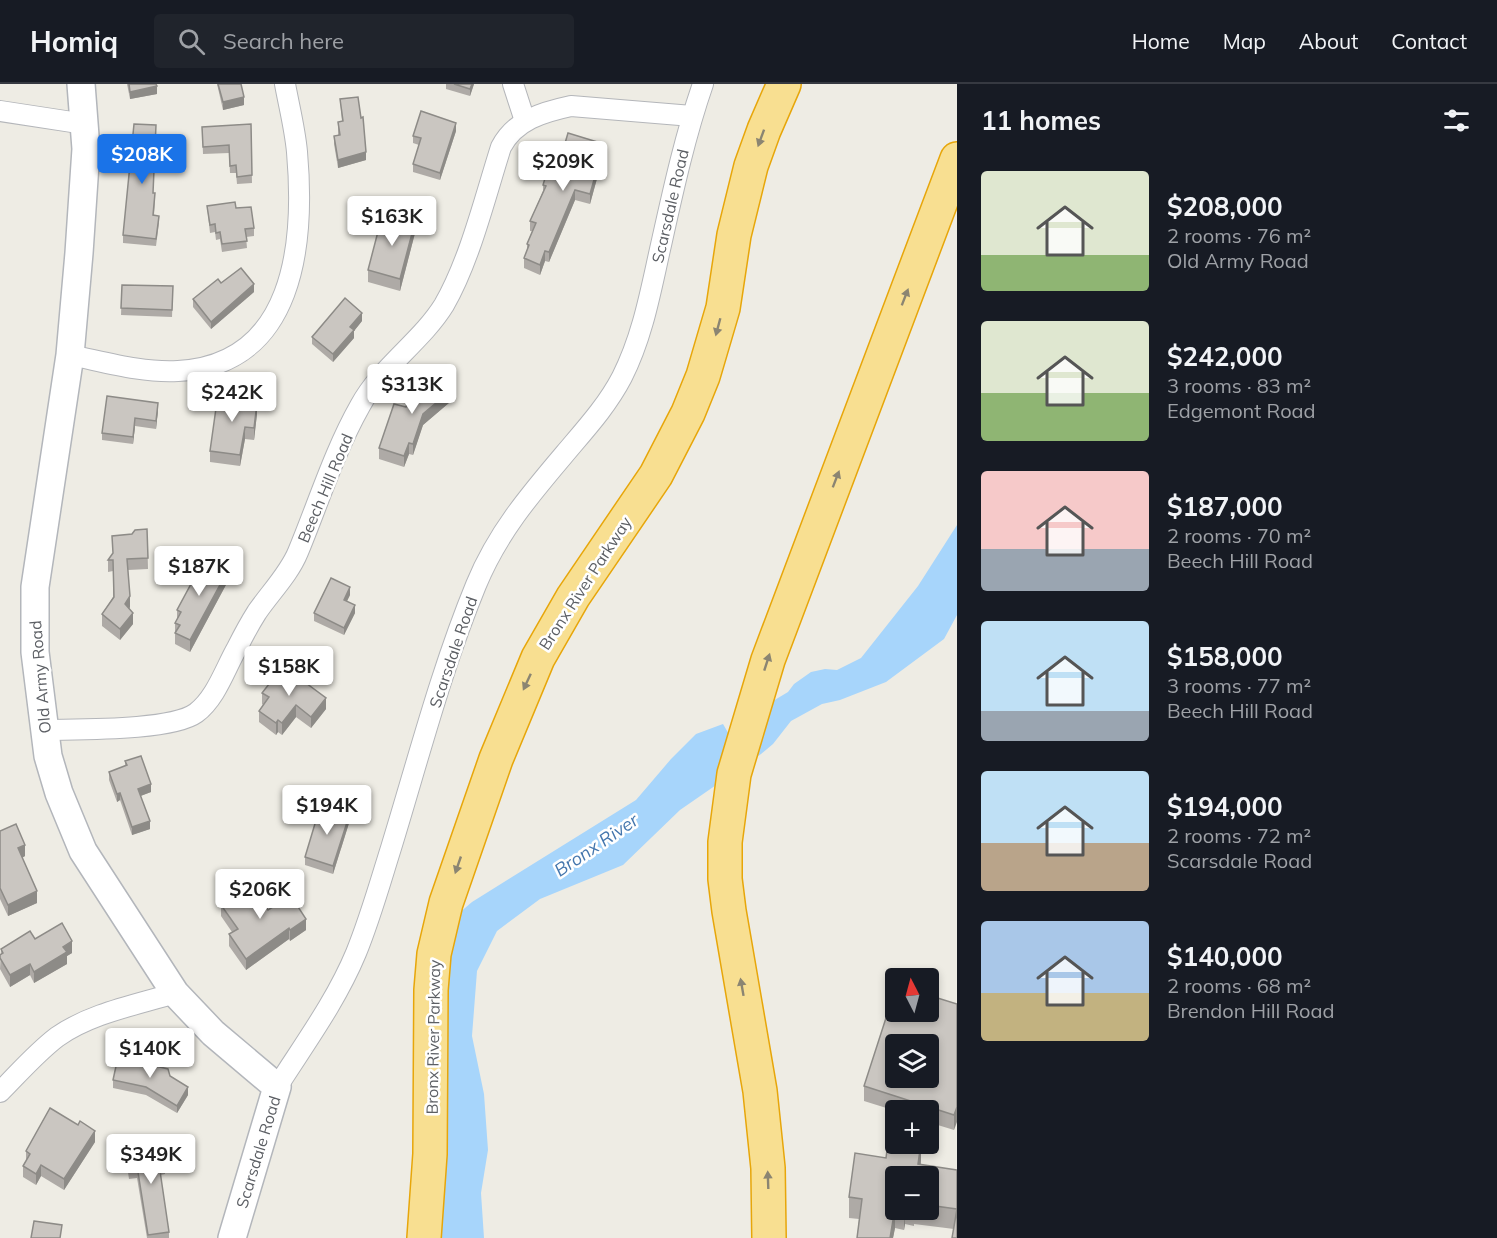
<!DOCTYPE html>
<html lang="en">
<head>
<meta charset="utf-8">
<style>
  :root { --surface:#171b24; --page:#20242c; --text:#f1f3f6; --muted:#9ea1a6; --line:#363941; --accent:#1a73e8 }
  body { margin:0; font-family:Mulish,sans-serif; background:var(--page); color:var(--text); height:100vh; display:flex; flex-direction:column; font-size:22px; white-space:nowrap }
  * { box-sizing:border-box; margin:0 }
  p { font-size:20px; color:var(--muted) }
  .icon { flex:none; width:33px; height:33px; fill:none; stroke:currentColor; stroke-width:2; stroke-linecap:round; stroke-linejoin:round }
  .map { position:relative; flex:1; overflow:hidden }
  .drawer { display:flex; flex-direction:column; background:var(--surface); width:540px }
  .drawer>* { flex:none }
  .needle { width:39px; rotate:354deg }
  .buttons { position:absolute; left:885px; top:884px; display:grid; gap:12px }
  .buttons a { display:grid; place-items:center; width:54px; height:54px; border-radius:6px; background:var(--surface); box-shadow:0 3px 9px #0003; font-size:30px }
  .price { position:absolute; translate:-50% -51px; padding:0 14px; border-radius:6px; background:#fff; color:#222; font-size:20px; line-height:39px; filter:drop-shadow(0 2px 3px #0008) }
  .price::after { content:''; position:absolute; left:50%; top:36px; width:18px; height:14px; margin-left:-9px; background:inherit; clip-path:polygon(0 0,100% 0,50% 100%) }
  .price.active { background:var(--accent); color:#fff }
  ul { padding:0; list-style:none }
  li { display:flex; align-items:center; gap:18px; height:150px; padding:0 24px }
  li span { display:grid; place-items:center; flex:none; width:168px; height:120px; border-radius:6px; color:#555 }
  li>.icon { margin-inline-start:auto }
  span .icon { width:72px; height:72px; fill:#fffc; stroke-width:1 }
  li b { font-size:26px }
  h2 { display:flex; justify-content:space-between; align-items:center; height:72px; padding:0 24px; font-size:26px }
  header { display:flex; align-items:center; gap:36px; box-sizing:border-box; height:84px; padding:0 30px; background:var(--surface); border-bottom:2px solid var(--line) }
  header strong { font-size:28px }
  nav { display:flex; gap:33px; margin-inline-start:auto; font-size:21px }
  .search { width:420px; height:54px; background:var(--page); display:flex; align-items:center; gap:15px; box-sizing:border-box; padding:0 21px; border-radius:6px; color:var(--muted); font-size:22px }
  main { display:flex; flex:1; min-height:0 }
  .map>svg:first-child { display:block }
  .water { fill:#a7d5fb }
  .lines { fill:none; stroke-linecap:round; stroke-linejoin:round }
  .street-casing { stroke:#b4b6ba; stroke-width:22 }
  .secondary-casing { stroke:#b3b6bb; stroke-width:30 }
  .highway-casing { stroke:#e7a60a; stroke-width:36 }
  .street { stroke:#fff; stroke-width:20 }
  .secondary { stroke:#fff; stroke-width:27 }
  .highway { stroke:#f8df91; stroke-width:33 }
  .wall { fill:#aeaaa6; fill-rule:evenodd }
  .shaded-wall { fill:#8d8b87 }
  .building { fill:#cac6c1; stroke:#8d8b87; stroke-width:1.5; fill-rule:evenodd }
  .oneway { fill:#8b8572 }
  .labels { text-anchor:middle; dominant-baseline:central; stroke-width:5; stroke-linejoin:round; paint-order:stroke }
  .street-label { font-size:16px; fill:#5c5f64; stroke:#fff }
  .water-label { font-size:18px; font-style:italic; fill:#4476ad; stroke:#fff }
</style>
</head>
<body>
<header>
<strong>Homiq</strong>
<div class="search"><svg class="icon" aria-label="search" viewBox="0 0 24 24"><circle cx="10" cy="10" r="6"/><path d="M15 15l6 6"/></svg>Search here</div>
<nav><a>Home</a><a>Map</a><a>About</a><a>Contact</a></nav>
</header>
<main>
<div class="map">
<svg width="957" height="1154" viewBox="0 0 957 1154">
  <rect width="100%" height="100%" fill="#eeece4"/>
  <!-- water -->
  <polygon class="water" points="957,441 957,531 944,555 886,598 840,616 822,620 791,637 773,660 761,670 680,726 623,781 540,815 497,847 477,887 472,952 484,1010 488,1066 481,1109 484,1154 441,1154 448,1024 444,930 451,856 458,830 472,818 636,716 671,675 696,650 723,640 730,652 767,633 773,617 788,608 794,600 811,588 825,585 837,586 861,574 918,502"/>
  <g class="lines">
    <!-- street casing -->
    <g class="street-casing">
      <g id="street">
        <polyline points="513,0 525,37"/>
        <polyline points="0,27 85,40"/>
        <path d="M70 271C105 278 142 289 178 287 295 281 305 159 297 68 295 45 289 22 285 0"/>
        <path d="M44 646C78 645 171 647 196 629 216 614 225 585 237 564 243 552 250 539 257 528 270 509 289 490 298 468 318 420 334 368 360 322 381 283 421 258 444 221 470 176 485 113 501 63 515 36 543 28 571 22L692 32"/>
        <path d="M277 1003C305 959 336 917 356 869 370 835 380 799 391 764 418 676 441 586 476 501 499 445 535 405 573 360 591 339 609 318 622 293 643 252 651 205 661 161 673 107 685 52 703 0"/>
        <path d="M0 1008C18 990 36 969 57 953 91 929 136 921 175 909"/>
      </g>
    </g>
    <!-- secondary casing -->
    <g class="secondary-casing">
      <polyline id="secondary" points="81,0 86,65 79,169 70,271 35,503 35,568 48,672 59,709 83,767 175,909 213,949 277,1003 232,1154"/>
    </g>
    <!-- highway casing -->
    <g class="highway-casing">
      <g id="highway">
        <polyline points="424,1154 430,1070 431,906 434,870 446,819 496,675 538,574 573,513 656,391 688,329 703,292 723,224 734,151 751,82 764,46 784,0"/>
        <polyline points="769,1154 768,1084 760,1007 729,827 725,795 725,758 734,690 768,576 957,75"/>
      </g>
    </g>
    <!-- street -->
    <use href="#street" class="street"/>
    <!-- secondary -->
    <use href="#secondary" class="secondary"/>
    <!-- highway -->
    <use href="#highway" class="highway"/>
  </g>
  <!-- wall -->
  <g class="wall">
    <polygon points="127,0 156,0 157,10 130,15"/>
    <polygon points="217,0 241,0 244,21 223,26"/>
    <polygon points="446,0 474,0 470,12 446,5"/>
    <polygon points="340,15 366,76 338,84 334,60 334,52 338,51 338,38 342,37"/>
    <polygon points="251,40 252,99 237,100 236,89 230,89 229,69 203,70 202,43"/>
    <polygon points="456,47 440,96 413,88 413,80 419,61 413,59 413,52"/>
    <polygon points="604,69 590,120 575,116 549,178 545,177 540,191 524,184 524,174 527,167 527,160 532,147 530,147 530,137 543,107 543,101 558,83"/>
    <polygon points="153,109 155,117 154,131 159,139 156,162 123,159 123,151"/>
    <polygon points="207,122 236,124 254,144 254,152 246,153 247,164 222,168 220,155 216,156 215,148 210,149"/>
    <polygon points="415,149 400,207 368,198 368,186"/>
    <polygon points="122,201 173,202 172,233 121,231"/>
    <polygon points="254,208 211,245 193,223 193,215"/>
    <polygon points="362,237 354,247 354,254 333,278 312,260 312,253"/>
    <polygon points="249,318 257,330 254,356 245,355 240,382 210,378 210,367"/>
    <polygon points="450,318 423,341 413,371 409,370 404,383 379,375 379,364 406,323"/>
    <polygon points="158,319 158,326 156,345 135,342 133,360 102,356 102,349"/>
    <polygon points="147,445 148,485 128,486 130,523 129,525 133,540 120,556 102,542 102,530 113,513 113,487 108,488 108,476 132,450"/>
    <polygon points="228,497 190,568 175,560 175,539 177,535 177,526"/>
    <polygon points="350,511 347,517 355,529 344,551 314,537 314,529"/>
    <polygon points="262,609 326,625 311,644 296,633 282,651 278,648 276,651 259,638 259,627 263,621 262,620"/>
    <polygon points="125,677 151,708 140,712 150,745 132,751 120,716 117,718 109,696 109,688 125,682"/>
    <polygon points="349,739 333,790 305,781 305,773"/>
    <polygon points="0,747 25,772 22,774 37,819 8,832 0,815"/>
    <polygon points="221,821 268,826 306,846 290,857 289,855 246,886 229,862 229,850 232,848 221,832"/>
    <polygon points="35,855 72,869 67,872 67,880 34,899 30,891 10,903 0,885 1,865"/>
    <polygon points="957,920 954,1046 928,1038 928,1026 896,1026 896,1027 864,1017 864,1002"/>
    <polygon points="170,992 188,1011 177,1029 146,1011 113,1004 113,996"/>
    <polygon points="95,1058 64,1106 41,1092 36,1101 23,1093 23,1082 26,1077 26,1067"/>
    <path d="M921 1059V1081L957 1086V1154L954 1145 914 1140V1142L905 1140 904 1146 895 1144 893 1154H857L859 1135 849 1134V1113L886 1074ZM896 1092H928V1125H896Z"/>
    <polygon points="126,1064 165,1079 165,1090 160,1091 169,1148 169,1154 147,1154 137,1094 129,1095 126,1075"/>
  </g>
  <!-- shaded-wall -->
  <g class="shaded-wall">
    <polygon points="472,0 474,0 470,12 470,5"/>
    <polygon points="157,2 157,10 130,15 130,8"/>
    <polygon points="244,13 244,21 223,26 223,18"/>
    <polygon points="456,39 456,47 440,96 440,89"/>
    <polygon points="604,60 604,69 590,120 590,110"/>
    <polygon points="366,68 366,76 338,84 338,76"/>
    <polygon points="575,106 575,116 549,178 549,168"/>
    <polygon points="415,138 415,149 400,207 400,195"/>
    <polygon points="545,167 545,177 540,191 540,181"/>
    <polygon points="254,200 254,208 211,245 211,238"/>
    <polygon points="362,229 362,237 354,247 354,254 333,278 333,270 350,243"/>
    <polygon points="450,307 450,318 423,341 413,371 413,360 423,330"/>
    <polygon points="158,319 158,326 156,345 156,337"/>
    <polygon points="257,319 257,330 254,356 254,344"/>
    <polygon points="135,334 135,342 133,360 133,353"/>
    <polygon points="245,343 245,355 240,382 240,371"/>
    <polygon points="409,359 409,370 404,383 404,372"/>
    <polygon points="228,486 228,497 190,568 190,556"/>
    <polygon points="350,503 350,511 344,523 344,516"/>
    <polygon points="130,512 130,523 125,531 125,520"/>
    <polygon points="355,521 355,529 344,551 344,544"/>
    <polygon points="133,529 133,540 120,556 120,545"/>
    <polygon points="326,614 326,625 311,644 311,633"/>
    <polygon points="296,621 296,633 282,651 282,639"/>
    <polygon points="278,636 278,648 276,651 276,639"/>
    <polygon points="151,700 151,708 138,713 138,705"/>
    <polygon points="120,709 120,716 117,718 117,710"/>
    <polygon points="349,732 349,739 333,790 333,782"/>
    <polygon points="150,737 150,745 132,751 132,743"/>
    <polygon points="25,761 25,772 18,776 18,764"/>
    <polygon points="37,807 37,819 8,832 8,821"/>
    <polygon points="306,835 306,846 290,857 290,846"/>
    <polygon points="289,844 289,855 246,886 246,875"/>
    <polygon points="72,857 72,869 67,872 67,880 34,899 34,888 63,863"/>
    <polygon points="30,880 30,891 10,903 10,891"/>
    <polygon points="188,1003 188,1011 177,1029 177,1022"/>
    <polygon points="957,1023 957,1038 954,1046 954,1031"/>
    <polygon points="95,1047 95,1058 64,1106 64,1095"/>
    <polygon points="921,1059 921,1076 919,1092 918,1080"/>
    <polygon points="41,1081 41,1092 36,1101 36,1090"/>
    <polygon points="895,1124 895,1144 893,1154 890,1154"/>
    <polygon points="904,1125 905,1140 904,1146"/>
  </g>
  <!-- building -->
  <g class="building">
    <polygon points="129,0 156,0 157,2 130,8"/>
    <polygon points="218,0 241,0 244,13 223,18"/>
    <polygon points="454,0 472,0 470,5"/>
    <polygon points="358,13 361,34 363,33 366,68 338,76 334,52 340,51 338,38 343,37 340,15"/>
    <polygon points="421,27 456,39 440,89 413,80 421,54 413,52"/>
    <polygon points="134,40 156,41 153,109 155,109 153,131 159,132 156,155 123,151"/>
    <polygon points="251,40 252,91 237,93 236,81 230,82 229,61 203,63 202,43"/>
    <polygon points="568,49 604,60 590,110 575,106 549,168 545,167 540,181 524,174 529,161 527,160 536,139 530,137 546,102 543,101 549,81 558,83"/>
    <polygon points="235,118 236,124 251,123 254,144 245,145 247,157 222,160 220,148 216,149 215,140 210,141 207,122"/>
    <polygon points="394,132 415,138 400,195 368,186 381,136 392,139"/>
    <polygon points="241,184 254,200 211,238 193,215 218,195 221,199"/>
    <polygon points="122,201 173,202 172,226 121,224"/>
    <polygon points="345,214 362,229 350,243 354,246 333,270 312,253"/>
    <polygon points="434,287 450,307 423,330 413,360 409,359 404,372 379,364 394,320 406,323 411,307"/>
    <polygon points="218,310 249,314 249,318 257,319 254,344 245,343 240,371 210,367"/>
    <polygon points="107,312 158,319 156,337 135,334 133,353 102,349"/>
    <polygon points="147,445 148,474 127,475 130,512 125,520 133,529 120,545 102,530 114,513 113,476 108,476 113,469 112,452 132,450 135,446"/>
    <polygon points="205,474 228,486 190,556 175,549 180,541 175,539 181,528 177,526"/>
    <polygon points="331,494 350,503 344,516 355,521 344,544 314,529"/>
    <polygon points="283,582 326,614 311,633 296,621 282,639 278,636 276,639 259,627 269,613 262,609"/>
    <polygon points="141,672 151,700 138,705 150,737 132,743 120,709 117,710 109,688 127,681 125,677"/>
    <polygon points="320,723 349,732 333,782 305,773"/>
    <polygon points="16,740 25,761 18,764 37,807 8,821 0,804 0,747"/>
    <polygon points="252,802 268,826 291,812 306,835 290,846 289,844 246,875 229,850 238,845 221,821"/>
    <polygon points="62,839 72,857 63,863 67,868 34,888 30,880 10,891 0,874 0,871 3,869 1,865 30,847 35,855"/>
    <path d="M896 903V927H928V911L957 920V1023L954 1031 864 1002ZM896 960H928V993H896Z"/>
    <polygon points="118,973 168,985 170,992 188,1003 177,1022 146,1003 113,996"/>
    <polygon points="50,1024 78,1041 80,1037 95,1047 64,1095 41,1081 36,1090 23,1082 30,1070 26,1067"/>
    <polygon points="889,1051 896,1052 896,1059 921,1059 918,1080 957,1086 957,1154 952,1154 957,1125 928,1121 928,1092 896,1092 896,1124 895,1124 890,1154 857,1154 862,1115 849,1113 855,1069 886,1074"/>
    <polygon points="161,1058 165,1079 159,1080 169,1148 148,1151 137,1082 129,1084 126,1064"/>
    <polygon points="34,1137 62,1141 60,1154 31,1154"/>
  </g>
  <!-- one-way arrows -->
  <defs><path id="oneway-solid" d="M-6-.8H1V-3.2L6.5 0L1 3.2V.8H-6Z" transform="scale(1.5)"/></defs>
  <g class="oneway">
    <use href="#oneway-solid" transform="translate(761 54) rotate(110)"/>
    <use href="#oneway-solid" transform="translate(905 213) rotate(-69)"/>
    <use href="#oneway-solid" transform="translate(718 243) rotate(105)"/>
    <use href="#oneway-solid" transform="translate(836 395) rotate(-69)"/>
    <use href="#oneway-solid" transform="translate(767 578) rotate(-72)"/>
    <use href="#oneway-solid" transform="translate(527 598) rotate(115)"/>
    <use href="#oneway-solid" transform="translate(458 781) rotate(109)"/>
    <use href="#oneway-solid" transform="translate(742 903) rotate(-100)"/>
    <use href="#oneway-solid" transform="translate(768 1096) rotate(-92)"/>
  </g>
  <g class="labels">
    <!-- street labels -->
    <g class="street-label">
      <text transform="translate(670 122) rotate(-77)">Scarsdale Road</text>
      <text transform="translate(325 404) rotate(-67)">Beech Hill Road</text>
      <text transform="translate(585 499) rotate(-57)">Bronx River Parkway</text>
      <text transform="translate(453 568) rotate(-71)">Scarsdale Road</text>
      <text transform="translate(40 593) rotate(-95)">Old Army Road</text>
      <text transform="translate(433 953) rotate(-89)">Bronx River Parkway</text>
      <text transform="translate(258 1068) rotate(-73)">Scarsdale Road</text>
    </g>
    <!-- water labels -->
    <g class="water-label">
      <text transform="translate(596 761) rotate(-34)">Bronx River</text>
    </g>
  </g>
</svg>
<div class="buttons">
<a><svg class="needle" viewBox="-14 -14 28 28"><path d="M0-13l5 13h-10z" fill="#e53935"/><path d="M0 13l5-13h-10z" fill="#9ea1a6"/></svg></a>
<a><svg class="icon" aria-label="layers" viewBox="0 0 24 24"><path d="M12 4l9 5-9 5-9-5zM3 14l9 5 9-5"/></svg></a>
<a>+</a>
<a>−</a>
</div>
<b class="price active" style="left:142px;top:101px">$208K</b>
<b class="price" style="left:563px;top:108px">$209K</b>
<b class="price" style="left:392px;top:163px">$163K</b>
<b class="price" style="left:412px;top:331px">$313K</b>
<b class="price" style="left:232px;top:339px">$242K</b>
<b class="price" style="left:199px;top:513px">$187K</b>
<b class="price" style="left:289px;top:613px">$158K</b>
<b class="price" style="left:327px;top:752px">$194K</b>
<b class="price" style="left:260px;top:836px">$206K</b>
<b class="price" style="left:150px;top:995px">$140K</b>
<b class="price" style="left:151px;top:1101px">$349K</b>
</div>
<section class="drawer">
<h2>11 homes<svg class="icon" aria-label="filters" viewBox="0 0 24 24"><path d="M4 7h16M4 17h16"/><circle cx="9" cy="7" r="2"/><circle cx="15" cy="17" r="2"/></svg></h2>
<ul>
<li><span style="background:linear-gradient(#dfe7d0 70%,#8fb573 0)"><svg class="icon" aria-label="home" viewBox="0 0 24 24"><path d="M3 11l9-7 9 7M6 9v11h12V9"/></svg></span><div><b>$208,000</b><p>2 rooms · 76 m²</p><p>Old Army Road</p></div></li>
<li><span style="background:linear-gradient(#dfe7d0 60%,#8fb573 0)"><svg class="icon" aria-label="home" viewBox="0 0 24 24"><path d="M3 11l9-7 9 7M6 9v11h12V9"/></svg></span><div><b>$242,000</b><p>3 rooms · 83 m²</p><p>Edgemont Road</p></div></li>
<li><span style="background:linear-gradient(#f6c9c9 65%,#9aa5b1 0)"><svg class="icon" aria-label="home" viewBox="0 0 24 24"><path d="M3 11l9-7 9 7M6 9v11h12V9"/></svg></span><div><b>$187,000</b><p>2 rooms · 70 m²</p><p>Beech Hill Road</p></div></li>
<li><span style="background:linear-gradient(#bfe0f5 75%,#9aa5b1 0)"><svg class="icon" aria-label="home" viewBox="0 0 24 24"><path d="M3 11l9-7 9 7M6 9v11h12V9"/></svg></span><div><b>$158,000</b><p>3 rooms · 77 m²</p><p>Beech Hill Road</p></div></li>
<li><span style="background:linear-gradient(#bfe0f5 60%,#b9a48a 0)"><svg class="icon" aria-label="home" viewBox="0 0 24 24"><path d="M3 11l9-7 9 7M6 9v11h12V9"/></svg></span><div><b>$194,000</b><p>2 rooms · 72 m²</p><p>Scarsdale Road</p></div></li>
<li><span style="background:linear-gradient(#a9c7e8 60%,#c2b280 0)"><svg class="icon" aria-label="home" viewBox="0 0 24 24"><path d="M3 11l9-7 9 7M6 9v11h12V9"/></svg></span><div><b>$140,000</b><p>2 rooms · 68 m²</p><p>Brendon Hill Road</p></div></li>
</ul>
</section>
</main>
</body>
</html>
